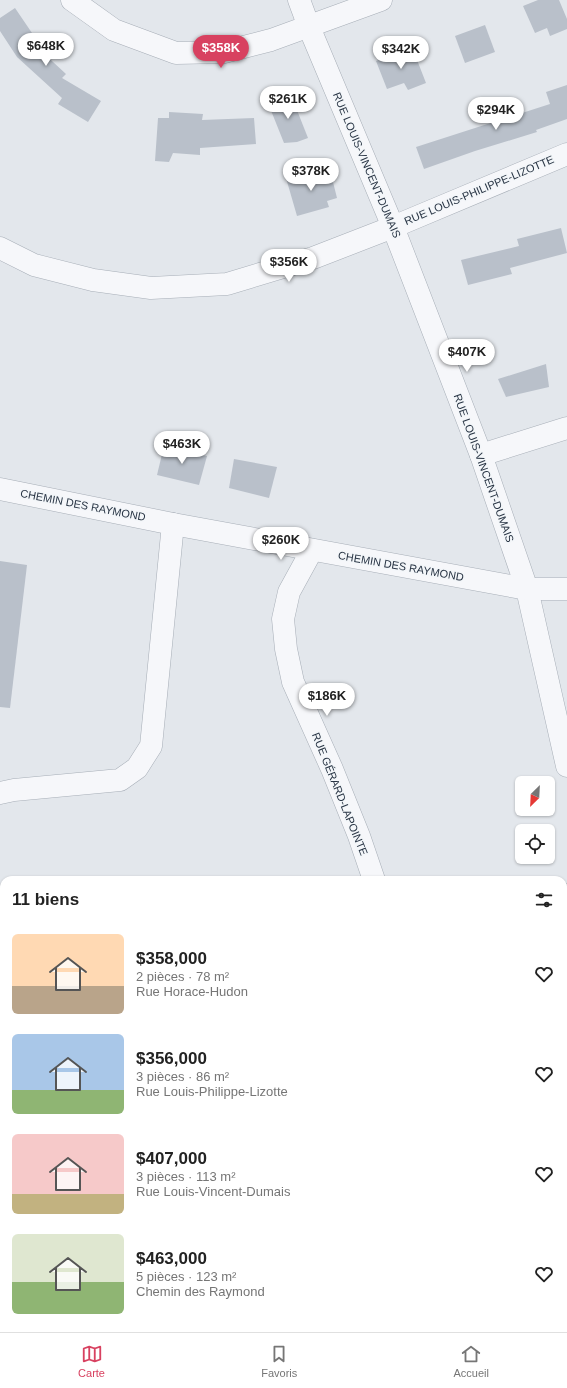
<!DOCTYPE html>
<html lang="fr">
<head>
<meta charset="utf-8">
<style>
  :root { --surface:#fff; --page:#f6f6f6; --text:#222; --muted:#767676; --line:#e0e0e0; --accent:#d84160 }
  body { margin:0; font-family:Arial,sans-serif; background:var(--page); color:var(--text); height:100vh; display:flex; flex-direction:column; font-size:15px; white-space:nowrap }
  * { box-sizing:border-box; margin:0 }
  p { font-size:13px; color:var(--muted) }
  .icon { flex:none; width:22px; height:22px; fill:none; stroke:currentColor; stroke-width:2; stroke-linecap:round; stroke-linejoin:round }
  .map { position:relative; flex:1; overflow:hidden }
  .drawer { position:absolute; left:0px; top:876px; width:567px; height:456px; display:flex; flex-direction:column; background:var(--surface); border-radius:12px 12px 0 0; box-shadow:0 1px 3px #0004 }
  .drawer>* { flex:none }
  .needle { width:26px; rotate:204deg }
  .controls { position:absolute; left:515px; top:776px; display:grid; gap:8px }
  .controls a { display:grid; place-items:center; width:40px; height:40px; border-radius:6px; background:var(--surface); box-shadow:0 1px 3px #0004; font-size:20px }
  .price { position:absolute; translate:-50% -34px; padding:0 9px; border-radius:14px; background:#fff; color:#222; font-size:13px; line-height:26px; filter:drop-shadow(0 1px 2px #0008) }
  .price::after { content:''; position:absolute; left:50%; top:24px; width:12px; height:9px; margin-left:-6px; background:inherit; clip-path:polygon(0 0,100% 0,50% 100%) }
  .price.current { background:var(--accent); color:#fff }
  ul { padding:0; list-style:none }
  li { display:flex; align-items:center; gap:12px; height:100px; padding:0 12px }
  li span { display:grid; place-items:center; flex:none; width:112px; height:80px; border-radius:6px; color:#555 }
  li>.icon { margin-inline-start:auto }
  span .icon { width:48px; height:48px; fill:#fffc; stroke-width:1 }
  li b { font-size:17px }
  h2 { display:flex; justify-content:space-between; align-items:center; height:48px; padding:0 12px; font-size:17px }
  .tabs { display:flex; justify-content:space-around; align-items:center; height:56px; border-top:1px solid var(--line); background:var(--surface); font-size:11px; color:var(--muted) }
  .tabs a { display:grid; justify-items:center; gap:2px }
  .tabs .current { color:var(--accent) }
  .map>svg:first-child { display:block }
  .building { fill:#b9c0ca }
  .lines { fill:none; stroke-linecap:round; stroke-linejoin:round }
  .minor-casing { stroke:#a7aeb7; stroke-width:23 }
  .minor { stroke:#f6f7fa; stroke-width:22 }
  .labels { text-anchor:middle; dominant-baseline:central; stroke-width:3; stroke-linejoin:round; paint-order:stroke }
  .street-label { font-size:11px; fill:#293545; stroke:#f3f6f9 }
</style>
</head>
<body>
<div class="map">
<svg width="567" height="1332" viewBox="0 0 567 1332">
  <rect width="100%" height="100%" fill="#e3e7ec"/>
  <!-- building -->
  <g class="building">
    <polygon points="538,0 559,0 567,19 567,29 550,36 547,28 535,33 523,6"/>
    <polygon points="15,8 32,33 26,37 66,74 62,78 101,101 88,122 58,104 62,98 17,57 0,31 0,18"/>
    <polygon points="485,25 495,52 465,63 455,36"/>
    <polygon points="412,47 426,83 408,90 404,83 387,89 376,61"/>
    <polygon points="567,85 567,119 536,130 537,132 475,151 424,169 416,147 550,104 546,92"/>
    <polygon points="291,95 308,138 297,142 284,143 268,103"/>
    <polygon points="169,112 203,114 202,120 254,118 256,144 200,148 200,155 173,153 169,162 155,161 158,118 169,118"/>
    <polygon points="313,170 316,178 331,174 337,198 327,201 329,207 297,216 286,178"/>
    <polygon points="561,228 567,253 510,268 512,274 468,285 461,260 519,246 517,239"/>
    <polygon points="546,364 549,387 506,397 498,379"/>
    <polygon points="164,446 207,456 199,485 157,475"/>
    <polygon points="234,459 277,467 269,498 229,488"/>
    <polygon points="0,561 27,565 10,708 0,707"/>
  </g>
  <g class="lines">
    <!-- minor casing -->
    <g class="minor-casing">
      <g id="minor">
        <polyline points="72,0 114,30 176,53 224,52 271,40 381,0"/>
        <polyline points="299,0 309,27 393,227 481,455 527,589 567,766"/>
        <polyline points="0,248 34,265 93,280 151,288 227,284 313,258 393,227 567,154"/>
        <polyline points="481,455 567,428"/>
        <polyline points="0,489 173,524 527,589 567,589"/>
        <polyline points="312,550 289,592 283,619 286,649 293,682 332,769 359,836 374,880"/>
        <polyline points="0,793 14,790 120,780 137,768 151,746 173,524"/>
        <polyline points="563,896 567,895"/>
        <polyline points="0,1022 4,1021"/>
        <polyline points="563,1290 567,1278"/>
        <polyline points="563,1308 567,1309"/>
        <polyline points="159,1328 160,1332"/>
        <polyline points="340,1332 342,1328"/>
        <polyline points="550,1332 551,1328"/>
      </g>
    </g>
    <!-- minor -->
    <use href="#minor" class="minor"/>
  </g>
  <g class="labels">
    <!-- street labels -->
    <g class="street-label">
      <text transform="translate(367 165) rotate(67)">RUE LOUIS-VINCENT-DUMAIS</text>
      <text transform="translate(479 190) rotate(-23)">RUE LOUIS-PHILIPPE-LIZOTTE</text>
      <text transform="translate(484 468) rotate(70)">RUE LOUIS-VINCENT-DUMAIS</text>
      <text transform="translate(83 505) rotate(11)">CHEMIN DES RAYMOND</text>
      <text transform="translate(401 566) rotate(10)">CHEMIN DES RAYMOND</text>
      <text transform="translate(340 794) rotate(68)">RUE GÉRARD-LAPOINTE</text>
    </g>
  </g>
</svg>
<div class="controls">
<a><svg class="needle" viewBox="-14 -14 28 28"><path d="M0-13l5 13h-10z" fill="#e53935"/><path d="M0 13l5-13h-10z" fill="#767676"/></svg></a>
<a><svg class="icon" aria-label="locate" viewBox="0 0 24 24"><circle cx="12" cy="12" r="6"/><path d="M12 2v4M12 18v4M2 12h4M18 12h4"/></svg></a>
</div>
<b class="price" style="left:46px;top:67px">$648K</b>
<b class="price current" style="left:221px;top:69px">$358K</b>
<b class="price" style="left:401px;top:70px">$342K</b>
<b class="price" style="left:288px;top:120px">$261K</b>
<b class="price" style="left:496px;top:131px">$294K</b>
<b class="price" style="left:311px;top:192px">$378K</b>
<b class="price" style="left:289px;top:283px">$356K</b>
<b class="price" style="left:467px;top:373px">$407K</b>
<b class="price" style="left:182px;top:465px">$463K</b>
<b class="price" style="left:281px;top:561px">$260K</b>
<b class="price" style="left:327px;top:717px">$186K</b>
<section class="drawer">
<h2>11 biens<svg class="icon" aria-label="filters" viewBox="0 0 24 24"><path d="M4 7h16M4 17h16"/><circle cx="9" cy="7" r="2"/><circle cx="15" cy="17" r="2"/></svg></h2>
<ul>
<li><span style="background:linear-gradient(#ffd9b3 65%,#b9a48a 0)"><svg class="icon" aria-label="home" viewBox="0 0 24 24"><path d="M3 11l9-7 9 7M6 9v11h12V9"/></svg></span><div><b>$358,000</b><p>2 pièces · 78 m²</p><p>Rue Horace-Hudon</p></div><svg class="icon" aria-label="heart" viewBox="0 0 24 24"><path d="M12 20l-8-8c-3-5 5-10 8-4 3-6 11-1 8 4z"/></svg></li>
<li><span style="background:linear-gradient(#a9c7e8 70%,#8fb573 0)"><svg class="icon" aria-label="home" viewBox="0 0 24 24"><path d="M3 11l9-7 9 7M6 9v11h12V9"/></svg></span><div><b>$356,000</b><p>3 pièces · 86 m²</p><p>Rue Louis-Philippe-Lizotte</p></div><svg class="icon" aria-label="heart" viewBox="0 0 24 24"><path d="M12 20l-8-8c-3-5 5-10 8-4 3-6 11-1 8 4z"/></svg></li>
<li><span style="background:linear-gradient(#f6c9c9 75%,#c2b280 0)"><svg class="icon" aria-label="home" viewBox="0 0 24 24"><path d="M3 11l9-7 9 7M6 9v11h12V9"/></svg></span><div><b>$407,000</b><p>3 pièces · 113 m²</p><p>Rue Louis-Vincent-Dumais</p></div><svg class="icon" aria-label="heart" viewBox="0 0 24 24"><path d="M12 20l-8-8c-3-5 5-10 8-4 3-6 11-1 8 4z"/></svg></li>
<li><span style="background:linear-gradient(#dfe7d0 60%,#8fb573 0)"><svg class="icon" aria-label="home" viewBox="0 0 24 24"><path d="M3 11l9-7 9 7M6 9v11h12V9"/></svg></span><div><b>$463,000</b><p>5 pièces · 123 m²</p><p>Chemin des Raymond</p></div><svg class="icon" aria-label="heart" viewBox="0 0 24 24"><path d="M12 20l-8-8c-3-5 5-10 8-4 3-6 11-1 8 4z"/></svg></li>
</ul>
</section>
</div>
<nav class="tabs">
<a class="current"><svg class="icon" aria-label="map" viewBox="0 0 24 24"><path d="M3 6l6-2 6 2 6-2v14l-6 2-6-2-6 2zM9 4v14M15 6v14"/></svg>Carte</a>
<a><svg class="icon" aria-label="saved" viewBox="0 0 24 24"><path d="M7 4h10v16l-5-4-5 4z"/></svg>Favoris</a>
<a><svg class="icon" aria-label="home" viewBox="0 0 24 24"><path d="M3 11l9-7 9 7M6 9v11h12V9"/></svg>Accueil</a>
</nav>
</body>
</html>
